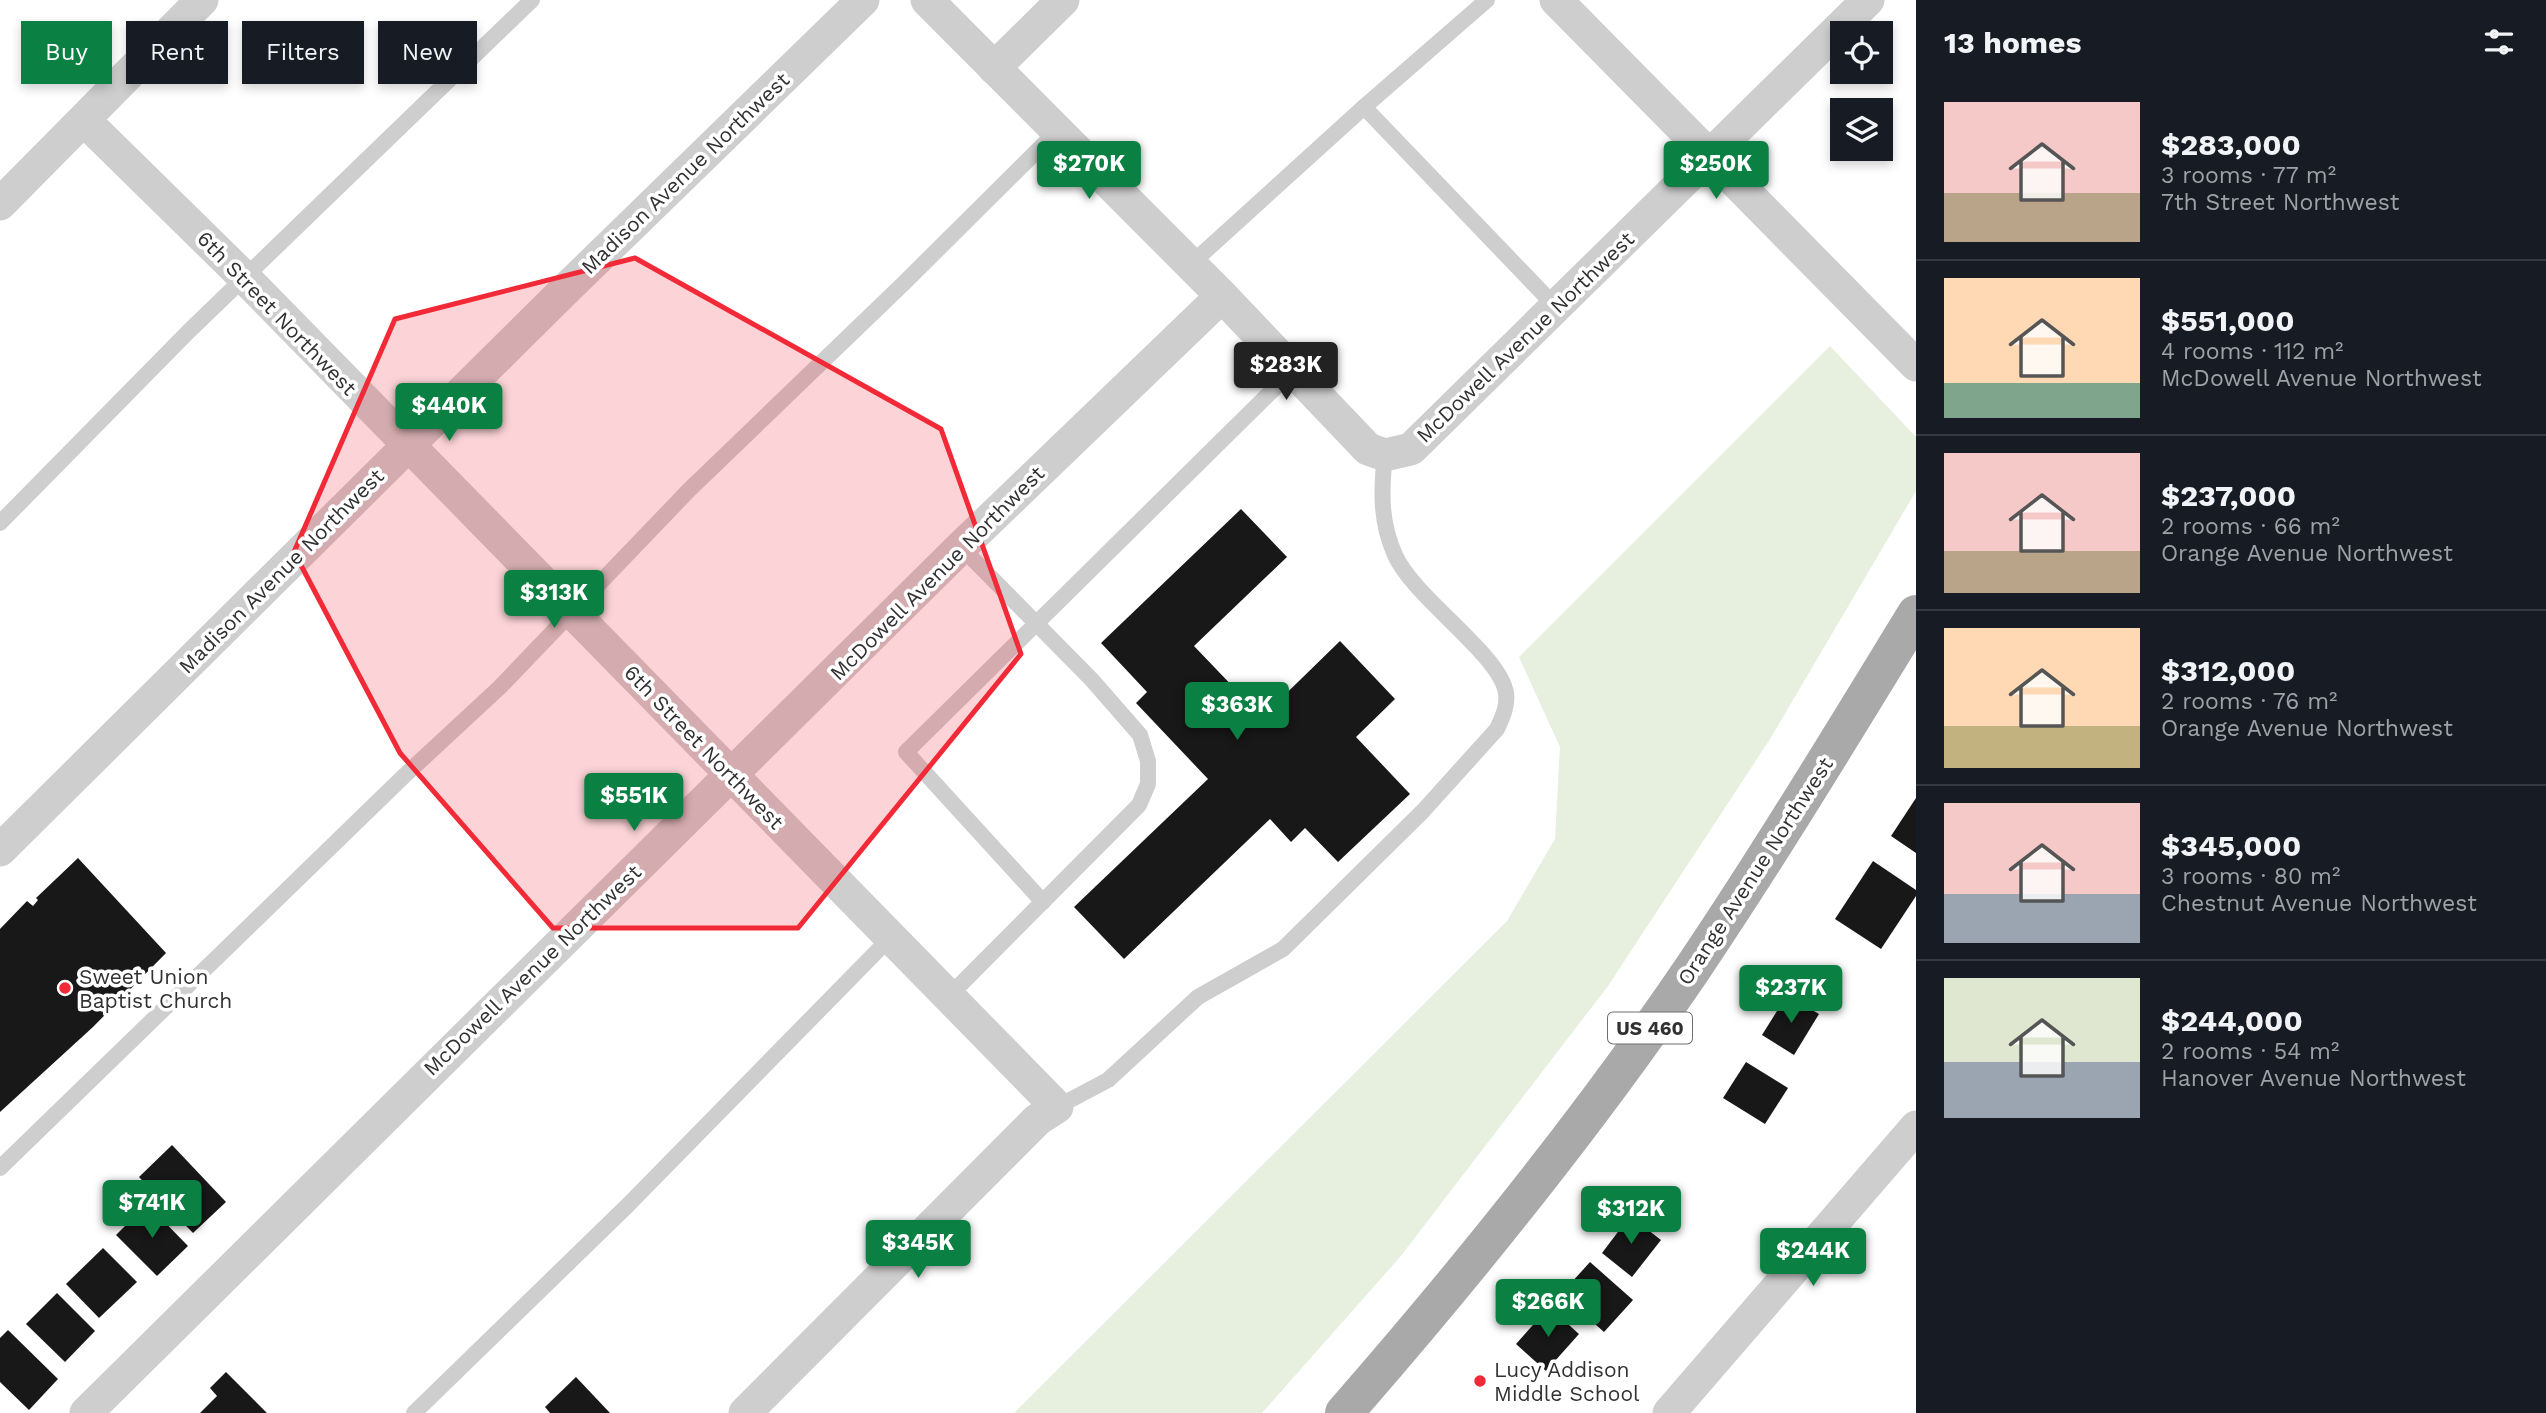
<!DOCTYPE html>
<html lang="en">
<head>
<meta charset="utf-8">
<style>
  :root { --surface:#171b24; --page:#242831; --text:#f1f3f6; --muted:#9ea1a6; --line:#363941; --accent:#0b8043 }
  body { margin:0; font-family:"Work Sans",sans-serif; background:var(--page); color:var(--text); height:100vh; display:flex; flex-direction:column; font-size:26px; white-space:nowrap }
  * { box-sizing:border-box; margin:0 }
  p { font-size:23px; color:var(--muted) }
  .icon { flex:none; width:38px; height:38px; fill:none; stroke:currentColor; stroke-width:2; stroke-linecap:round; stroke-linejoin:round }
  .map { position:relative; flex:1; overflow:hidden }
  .drawer { display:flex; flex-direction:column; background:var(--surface); width:630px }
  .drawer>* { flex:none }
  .guide { position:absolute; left:21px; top:21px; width:665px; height:63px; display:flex; gap:14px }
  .tools { position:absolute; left:1830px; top:21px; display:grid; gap:14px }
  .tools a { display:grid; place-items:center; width:63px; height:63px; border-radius:0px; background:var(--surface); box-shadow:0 4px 10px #0003; font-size:35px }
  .price { position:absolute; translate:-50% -60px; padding:0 16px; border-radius:7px; background:var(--accent); color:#fff; font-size:23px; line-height:46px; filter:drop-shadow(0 2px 4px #0008) }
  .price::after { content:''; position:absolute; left:50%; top:42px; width:21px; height:16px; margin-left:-10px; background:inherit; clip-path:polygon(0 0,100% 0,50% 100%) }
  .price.active { background:#222; color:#fff }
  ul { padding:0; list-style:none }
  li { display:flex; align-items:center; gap:21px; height:175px; padding:0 28px }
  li+li { border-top:2px solid var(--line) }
  li span { display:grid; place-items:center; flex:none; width:196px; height:140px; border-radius:0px; color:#555 }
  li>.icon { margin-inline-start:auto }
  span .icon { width:84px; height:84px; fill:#fffc; stroke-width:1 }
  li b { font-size:30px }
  h2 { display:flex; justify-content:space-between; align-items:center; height:84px; padding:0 28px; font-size:30px }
  .tag { padding:0 24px; border-radius:0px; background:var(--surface); box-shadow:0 4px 10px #0003; font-size:24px; line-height:63px }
  .tag.active { background:var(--accent); color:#fff }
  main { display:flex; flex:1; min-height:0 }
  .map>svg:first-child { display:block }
  .green { fill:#e7efde }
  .building { fill:#181818 }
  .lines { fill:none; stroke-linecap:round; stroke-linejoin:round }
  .service { stroke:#cecece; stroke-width:16 }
  .minor { stroke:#cecece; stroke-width:33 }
  .primary { stroke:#a9a9a9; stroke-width:38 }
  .marked { fill:#f22936; fill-opacity:0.2; stroke:#f22936; stroke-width:5; stroke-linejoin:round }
  .poi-dot { fill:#f22936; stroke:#fff; stroke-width:2.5 }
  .labels { text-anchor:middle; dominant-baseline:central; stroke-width:7; stroke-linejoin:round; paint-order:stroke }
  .shield { fill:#fff; stroke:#6f6f6f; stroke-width:2 }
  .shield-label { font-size:19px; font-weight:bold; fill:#313131 }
  .street-label { font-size:21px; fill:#313131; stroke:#fff }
  .poi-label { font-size:21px; fill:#313131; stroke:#fff; text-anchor:start }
</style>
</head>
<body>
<main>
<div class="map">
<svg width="1916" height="1413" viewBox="0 0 1916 1413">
  <rect width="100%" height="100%" fill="#fff"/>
  <!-- green -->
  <polygon class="green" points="1830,346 1916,437 1916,491 1770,739 1608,986 1400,1257 1262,1413 1014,1413 1507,921 1555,839 1560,747 1519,657"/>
  <!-- building -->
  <g class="building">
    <polygon points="1241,509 1287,557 1194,646 1262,717 1340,641 1395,699 1356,737 1410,794 1338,862 1305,828 1291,842 1270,819 1124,959 1074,907 1208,779 1136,703 1147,692 1101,643"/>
    <polygon points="1916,798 1916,853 1891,836"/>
    <polygon points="78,858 166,953 93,1027 0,1112 0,929 27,901 33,906 38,900 36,898"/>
    <polygon points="1873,861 1916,890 1916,896 1881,949 1835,919"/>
    <polygon points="1787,995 1819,1014 1794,1055 1762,1035"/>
    <polygon points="1746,1062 1788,1088 1765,1124 1723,1098"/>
    <polygon points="172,1145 226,1202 193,1233 139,1177"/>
    <polygon points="147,1204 188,1246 157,1276 116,1235"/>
    <polygon points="1630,1216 1661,1240 1632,1277 1602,1253"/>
    <polygon points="103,1248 137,1282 99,1318 66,1284"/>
    <polygon points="1590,1262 1633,1300 1604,1332 1561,1294"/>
    <polygon points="57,1293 95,1331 65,1362 26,1324"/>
    <polygon points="1549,1307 1579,1334 1546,1371 1516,1344"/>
    <polygon points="8,1330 58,1379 29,1410 0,1382 0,1338"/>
    <polygon points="226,1372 267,1413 200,1413 217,1396 210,1388"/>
    <polygon points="576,1377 610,1413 550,1413 545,1407"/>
  </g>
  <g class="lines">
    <!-- service -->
    <g class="service">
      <polyline points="1364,107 1557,308"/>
      <polyline points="1191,264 1364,107 1487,0"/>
      <polyline points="0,523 189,331 532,0"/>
      <polyline points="1043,902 906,752 1293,370"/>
      <polyline points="948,997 1139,805 1148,784 1148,761 1140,735 1092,680 961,547"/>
      <path d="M1057 1107 1108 1080 1198 997 1283 949 1423 811 1497 729C1502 718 1508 706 1506 693 1500 654 1414 598 1395 555 1380 522 1381 490 1385 455"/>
      <polyline points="0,1168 404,776 500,687 689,490 903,284 1057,131"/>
      <polyline points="414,1413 628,1205 890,938"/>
    </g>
    <!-- minor -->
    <g class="minor">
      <polyline points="927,0 1222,296 1368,449 1385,455 1411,449 1868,0"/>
      <polyline points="1556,0 1916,365"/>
      <polyline points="994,68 1063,0"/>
      <polyline points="84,120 245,278 1057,1107 1037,1120 745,1413"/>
      <polyline points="0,204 202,0"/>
      <polyline points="0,850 564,291 863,0"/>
      <polyline points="86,1413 961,547 1222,296"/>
      <polyline points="1669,1413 1916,1127"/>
    </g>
    <!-- primary -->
    <path class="primary" d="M1344 1413C1468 1271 1587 1124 1693 968 1771 852 1843 733 1916 614"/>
  </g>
  <!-- marked area -->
  <path class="marked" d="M635 258 941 429 1021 654 798 928H553L400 753 294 552 395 319Z"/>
  <!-- markers -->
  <g class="poi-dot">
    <circle cx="65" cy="988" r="7"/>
    <circle cx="1480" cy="1381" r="7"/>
  </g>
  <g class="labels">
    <!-- shield labels -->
    <rect class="shield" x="1608" y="1012.5" width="84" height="31" rx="5"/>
    <g class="shield-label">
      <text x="1650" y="1028">US 460</text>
    </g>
    <!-- street labels -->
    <g class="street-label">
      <text transform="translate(685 173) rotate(-44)">Madison Avenue Northwest</text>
      <text transform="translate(277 313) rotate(46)">6th Street Northwest</text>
      <text transform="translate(1525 337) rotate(-44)">McDowell Avenue Northwest</text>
      <text transform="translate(281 571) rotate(-45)">Madison Avenue Northwest</text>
      <text transform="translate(937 573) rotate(-45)">McDowell Avenue Northwest</text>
      <text transform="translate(704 747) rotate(46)">6th Street Northwest</text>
      <text transform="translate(1755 871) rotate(-57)">Orange Avenue Northwest</text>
      <text transform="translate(532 970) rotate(-44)">McDowell Avenue Northwest</text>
    </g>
    <!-- poi labels -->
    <g class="poi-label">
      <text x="79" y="976">Sweet Union<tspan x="79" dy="24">Baptist Church</tspan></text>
      <text x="1494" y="1369">Lucy Addison<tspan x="1494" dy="24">Middle School</tspan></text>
    </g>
  </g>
</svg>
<div class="tools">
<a><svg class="icon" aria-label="locate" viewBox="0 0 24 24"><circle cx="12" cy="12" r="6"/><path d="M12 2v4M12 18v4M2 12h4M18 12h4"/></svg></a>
<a><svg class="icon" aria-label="layers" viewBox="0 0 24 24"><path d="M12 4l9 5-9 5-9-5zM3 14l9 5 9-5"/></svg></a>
</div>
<b class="price" style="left:1089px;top:201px">$270K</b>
<b class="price" style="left:1716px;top:201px">$250K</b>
<b class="price active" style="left:1286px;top:402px">$283K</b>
<b class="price" style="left:449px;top:443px">$440K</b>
<b class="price" style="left:554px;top:630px">$313K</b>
<b class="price" style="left:1237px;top:742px">$363K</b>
<b class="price" style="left:634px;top:833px">$551K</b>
<b class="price" style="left:1791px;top:1025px">$237K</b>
<b class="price" style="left:152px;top:1240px">$741K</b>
<b class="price" style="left:1631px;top:1246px">$312K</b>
<b class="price" style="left:918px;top:1280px">$345K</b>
<b class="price" style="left:1813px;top:1288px">$244K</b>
<b class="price" style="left:1548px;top:1339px">$266K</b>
<div class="guide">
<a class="tag active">Buy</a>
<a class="tag">Rent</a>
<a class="tag">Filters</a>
<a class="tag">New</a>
</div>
</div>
<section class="drawer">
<h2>13 homes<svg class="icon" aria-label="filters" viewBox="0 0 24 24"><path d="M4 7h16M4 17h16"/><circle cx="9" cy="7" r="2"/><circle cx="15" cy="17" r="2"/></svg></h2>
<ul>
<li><span style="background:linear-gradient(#f6c9c9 65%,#b9a48a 0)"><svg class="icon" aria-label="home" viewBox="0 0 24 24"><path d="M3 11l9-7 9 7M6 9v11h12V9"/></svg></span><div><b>$283,000</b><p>3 rooms · 77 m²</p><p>7th Street Northwest</p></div></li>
<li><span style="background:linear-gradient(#ffd9b3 75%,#7fa58c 0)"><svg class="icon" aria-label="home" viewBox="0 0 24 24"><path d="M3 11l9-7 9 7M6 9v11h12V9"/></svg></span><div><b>$551,000</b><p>4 rooms · 112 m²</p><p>McDowell Avenue Northwest</p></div></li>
<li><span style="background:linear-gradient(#f6c9c9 70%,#b9a48a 0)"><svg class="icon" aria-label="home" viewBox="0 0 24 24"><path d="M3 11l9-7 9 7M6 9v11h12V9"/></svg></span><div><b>$237,000</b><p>2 rooms · 66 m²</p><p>Orange Avenue Northwest</p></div></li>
<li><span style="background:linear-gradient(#ffd9b3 70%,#c2b280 0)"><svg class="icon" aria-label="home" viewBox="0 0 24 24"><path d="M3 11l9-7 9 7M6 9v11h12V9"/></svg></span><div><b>$312,000</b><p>2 rooms · 76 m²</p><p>Orange Avenue Northwest</p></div></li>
<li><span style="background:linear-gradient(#f6c9c9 65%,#9aa5b1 0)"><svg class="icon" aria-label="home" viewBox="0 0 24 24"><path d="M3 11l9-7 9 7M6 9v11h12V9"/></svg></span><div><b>$345,000</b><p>3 rooms · 80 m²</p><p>Chestnut Avenue Northwest</p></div></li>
<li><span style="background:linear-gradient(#dfe7d0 60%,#9aa5b1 0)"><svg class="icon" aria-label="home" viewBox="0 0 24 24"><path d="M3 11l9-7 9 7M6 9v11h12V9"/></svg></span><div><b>$244,000</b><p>2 rooms · 54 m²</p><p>Hanover Avenue Northwest</p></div></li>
</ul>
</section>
</main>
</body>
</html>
